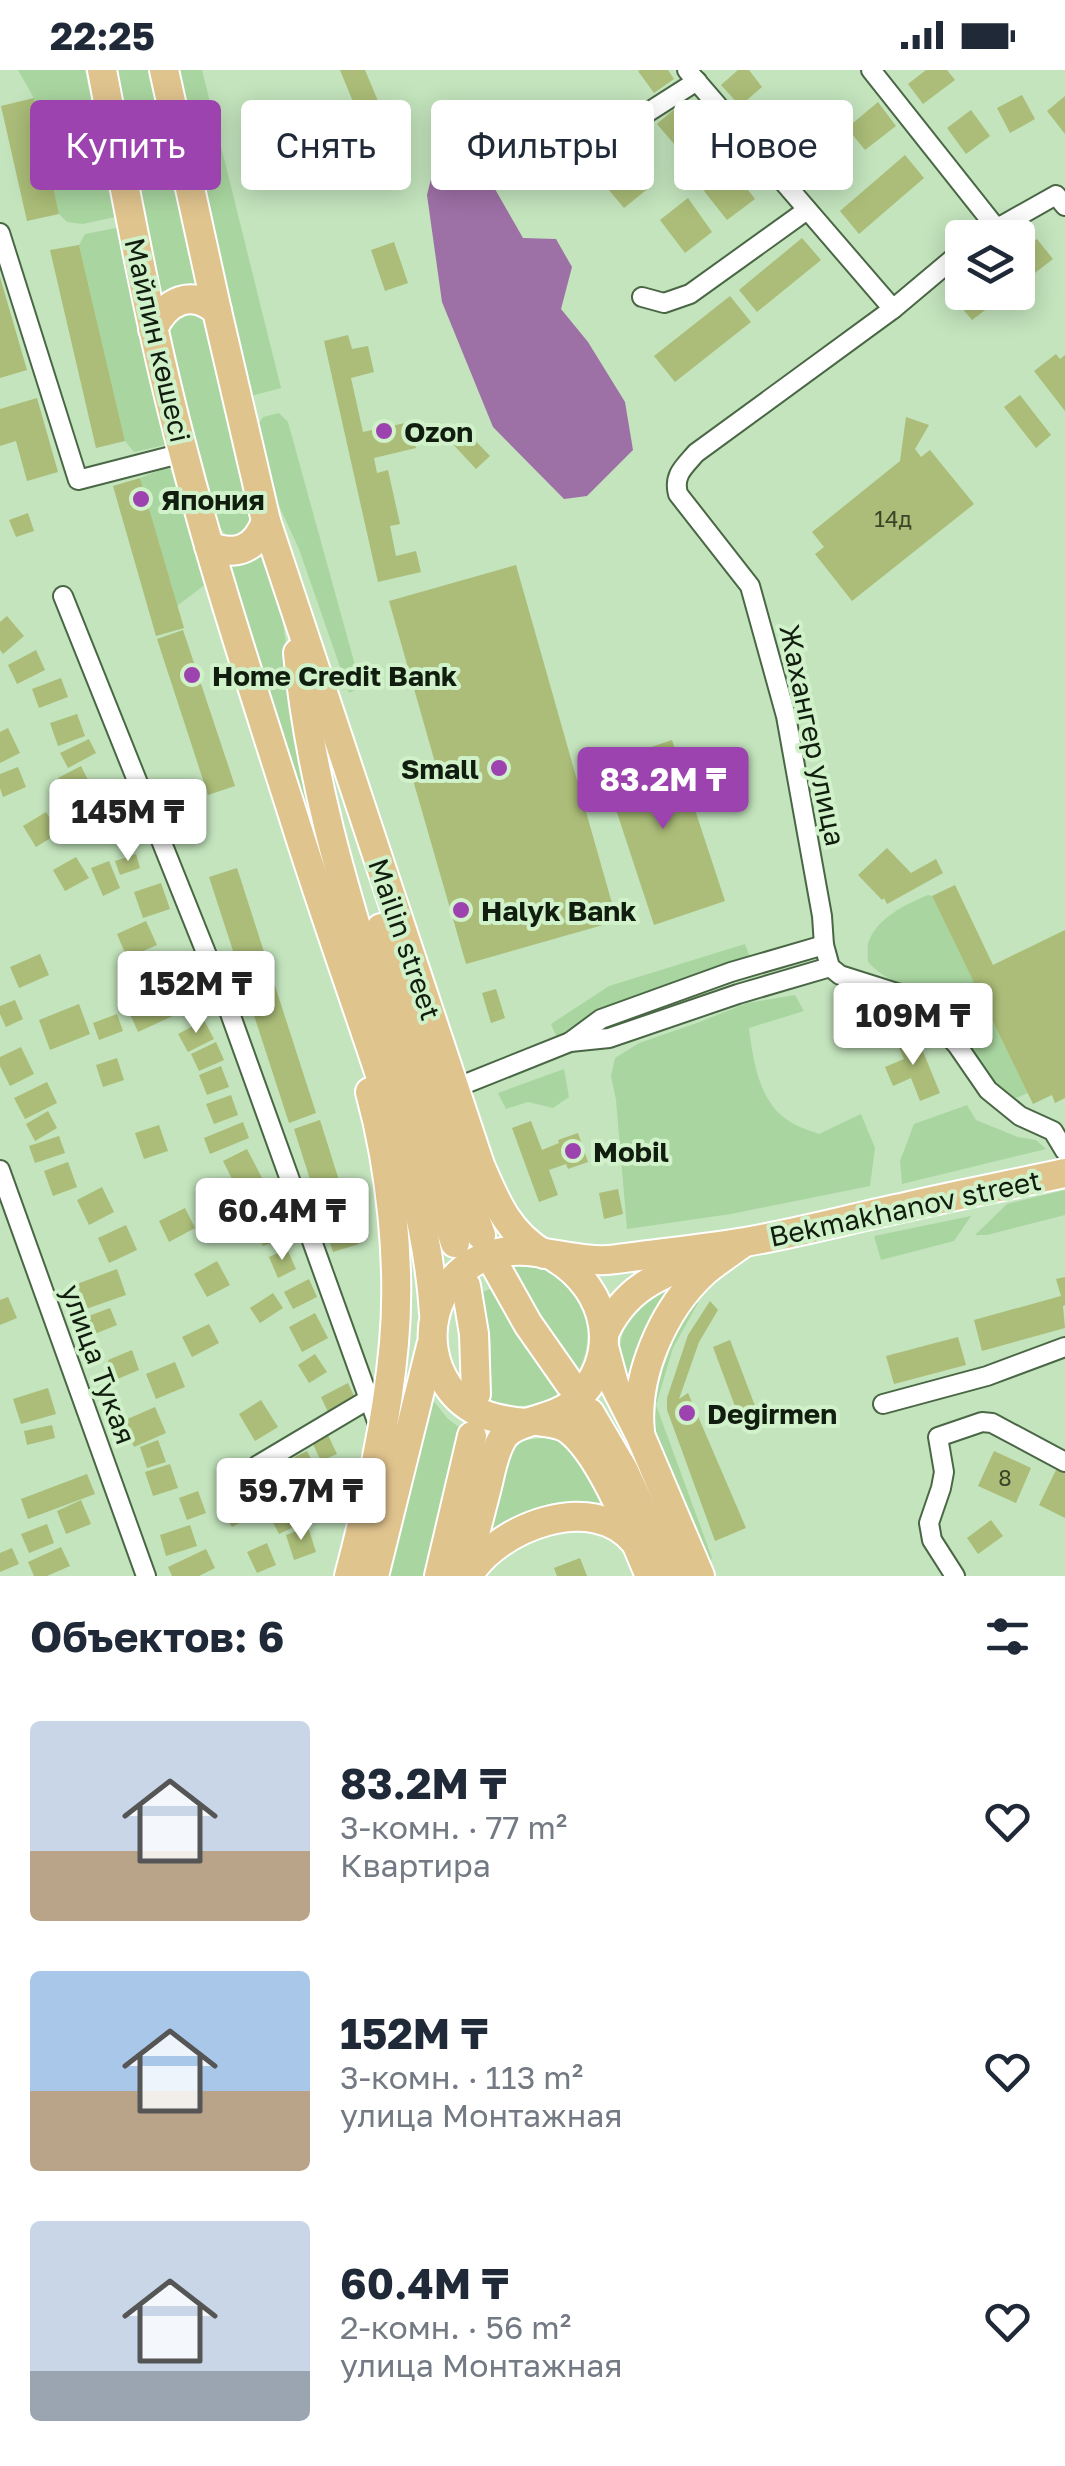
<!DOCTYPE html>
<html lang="ru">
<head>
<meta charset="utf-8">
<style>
  :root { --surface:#fff; --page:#f2f2f3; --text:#1f2937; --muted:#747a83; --accent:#9d43af }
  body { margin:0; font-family:"Golos Text",sans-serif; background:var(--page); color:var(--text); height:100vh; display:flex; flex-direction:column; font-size:38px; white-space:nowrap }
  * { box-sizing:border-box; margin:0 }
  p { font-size:32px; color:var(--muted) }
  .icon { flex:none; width:55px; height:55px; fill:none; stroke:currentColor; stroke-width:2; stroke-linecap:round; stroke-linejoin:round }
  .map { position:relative; height:1506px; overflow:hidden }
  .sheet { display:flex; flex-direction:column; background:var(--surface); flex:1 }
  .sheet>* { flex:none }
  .hud { position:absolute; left:30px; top:30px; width:1005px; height:90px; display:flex; gap:20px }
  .controls { position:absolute; left:945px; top:150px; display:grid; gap:20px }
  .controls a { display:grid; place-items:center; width:90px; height:90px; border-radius:10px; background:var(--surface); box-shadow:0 5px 25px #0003; font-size:50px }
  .price { position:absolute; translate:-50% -85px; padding:0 22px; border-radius:10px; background:#fff; color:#222; font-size:32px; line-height:65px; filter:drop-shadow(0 2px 5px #0008) }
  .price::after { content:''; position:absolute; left:50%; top:60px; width:30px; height:22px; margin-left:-15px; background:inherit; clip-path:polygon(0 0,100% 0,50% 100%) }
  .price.active { background:var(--accent); color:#fff }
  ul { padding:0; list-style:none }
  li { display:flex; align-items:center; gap:30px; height:250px; padding:0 30px }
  li span { display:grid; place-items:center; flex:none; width:280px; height:200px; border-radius:10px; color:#555 }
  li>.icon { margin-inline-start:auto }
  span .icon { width:120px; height:120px; fill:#fffc; stroke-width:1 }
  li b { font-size:42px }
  h2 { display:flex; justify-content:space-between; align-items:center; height:120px; padding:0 30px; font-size:42px }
  .pill { padding:0 35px; border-radius:10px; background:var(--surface); box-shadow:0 5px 25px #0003; font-size:35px; line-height:90px }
  .pill.active { background:var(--accent); color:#fff }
  .status { display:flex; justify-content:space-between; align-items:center; height:70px; padding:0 50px; background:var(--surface); direction:ltr }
  .status svg { height:28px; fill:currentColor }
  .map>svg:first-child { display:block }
  .green { fill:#a9d6a0 }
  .water { fill:#9d70a6 }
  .building { fill:#abbd78 }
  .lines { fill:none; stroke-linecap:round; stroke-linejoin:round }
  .street-casing { stroke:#4a6745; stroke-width:22 }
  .primary-casing { stroke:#fff; stroke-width:32 }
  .street { stroke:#fff; stroke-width:18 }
  .primary { stroke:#e0c48e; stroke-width:28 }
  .poi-dot { fill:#9d43af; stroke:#d0f1c9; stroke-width:4 }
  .labels { text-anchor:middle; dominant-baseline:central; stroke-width:8; stroke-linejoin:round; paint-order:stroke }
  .number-label { font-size:22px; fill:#384528 }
  .street-label { font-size:28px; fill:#111d0e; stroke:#d0f1c9 }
  .poi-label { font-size:28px; font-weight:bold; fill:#111d0e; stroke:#d0f1c9; text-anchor:start }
</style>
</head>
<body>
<div class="status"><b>22:25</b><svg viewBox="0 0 49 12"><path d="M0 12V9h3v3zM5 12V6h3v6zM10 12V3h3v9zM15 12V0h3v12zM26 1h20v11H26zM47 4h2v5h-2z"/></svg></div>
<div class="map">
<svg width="1065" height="1506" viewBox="0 0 1065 1506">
  <rect width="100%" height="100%" fill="#c3e4bd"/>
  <!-- green -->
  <g class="green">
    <polygon points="18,0 85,0 115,147 83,154 67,152 59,144 34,28"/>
    <polygon points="114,0 156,0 205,220 161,232"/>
    <polygon points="173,0 202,0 281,318 248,327"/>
    <polygon points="121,157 169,374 134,382 125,371 79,175 85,164"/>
    <polygon points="199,239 216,259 253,426 252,456 242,466 228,467 214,451 165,254 179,241"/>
    <polygon points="279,343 288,352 361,617 349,623 299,479 273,423 257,367 258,355 263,347"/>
    <polygon points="170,396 207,513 177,536 140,408"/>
    <polygon points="264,480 283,553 310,742 285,678 224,490"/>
    <path d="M928 825 932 826 1028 1023 1009 1031C984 998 956 947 922 925 902 911 886 912 868 892 868 886 867 880 868 874 875 849 906 834 928 825Z"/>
    <polygon points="745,874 751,890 571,964 557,968 551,954 609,916"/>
    <path d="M795 925 804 941 749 958C753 990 759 1033 789 1051 797 1057 809 1060 819 1064L861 1044 875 1078 870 1116 731 1144 627 1159 616 1030 611 1006 615 988 639 973 697 953 747 933Z"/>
    <polygon points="564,999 569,1027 553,1038 528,1032 506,1039 498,1023"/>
    <polygon points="967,1035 976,1050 1018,1067 1036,1070 1046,1079 902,1114 900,1091 914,1054"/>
    <polygon points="1065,1120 1065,1145 987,1165 975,1165 1007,1134"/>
    <polygon points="971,1146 954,1171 881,1190 874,1166"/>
    <path d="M510 1194C572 1193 605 1247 578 1303L535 1244Z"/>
    <polygon points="699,1199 633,1324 624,1305 619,1281 624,1257 642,1230"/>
    <path d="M490 1219 559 1323C537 1337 516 1339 491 1332V1274L483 1222Z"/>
    <polygon points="698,1221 698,1233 673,1278 656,1335 712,1488 705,1498 649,1365 650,1322 666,1275"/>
    <polygon points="428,1324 447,1348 460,1358 427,1506 382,1506"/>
    <polygon points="545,1368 568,1373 616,1446 479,1480 509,1383 524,1370"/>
  </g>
  <!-- water -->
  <polygon class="water" points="478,50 503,55 506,79 488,107 523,168 556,169 572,197 561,239 588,272 625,332 633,380 587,426 564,429 493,357 442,232 427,125 441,68"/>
  <!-- building -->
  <g class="building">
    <polygon points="340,0 365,0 394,69 372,78"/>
    <polygon points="640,0 668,0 674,9 654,23 638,1"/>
    <polygon points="738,0 749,0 762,17 740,36 721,15"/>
    <polygon points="926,0 947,0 955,10 923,34 908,14"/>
    <polygon points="1022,25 1035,49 1010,63 997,38"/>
    <polygon points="1065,26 1065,64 1047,41"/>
    <polygon points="34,28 59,144 27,151 1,36"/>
    <polygon points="685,30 701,50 674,74 657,54"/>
    <polygon points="878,32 896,56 865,80 847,58"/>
    <polygon points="971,40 990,66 966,84 947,58"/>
    <polygon points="905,85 924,108 859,164 840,141"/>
    <polygon points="629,92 650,117 624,138 603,113"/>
    <polygon points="732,99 755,129 727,150 704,121"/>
    <polygon points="688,128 712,162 685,183 660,150"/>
    <polygon points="802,168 821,190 757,242 739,220"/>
    <polygon points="1037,169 1053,189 1018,216 1018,183"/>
    <polygon points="394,172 408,213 385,221 371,180"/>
    <polygon points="79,175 125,371 96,378 50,180"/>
    <polygon points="0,207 27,300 0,308"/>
    <polygon points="965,222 1009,222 972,250 955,230"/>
    <polygon points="730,226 751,252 675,312 654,286"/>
    <polygon points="348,265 352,279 368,276 374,302 351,308 363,362 410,352 416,378 374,388 377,403 388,400 400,454 390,456 396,486 416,481 421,502 378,512 324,271"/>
    <polygon points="1056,284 1060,289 1065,285 1065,341 1034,301"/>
    <polygon points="1020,325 1051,365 1036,378 1004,337"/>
    <polygon points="37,328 58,402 27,411 16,371 0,376 0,339"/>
    <polygon points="906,347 929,355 915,379 921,387 930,380 974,434 852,531 815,484 824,477 812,462 900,391"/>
    <polygon points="463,358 490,386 476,399 450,371"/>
    <polygon points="140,408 184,558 156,566 113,416"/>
    <polygon points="28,443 34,461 16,467 9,450"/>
    <polygon points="516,495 617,851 466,894 411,703 436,696 389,531"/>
    <polygon points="7,546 24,566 3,584 0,580 0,552"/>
    <polygon points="183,560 235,716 208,725 157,569"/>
    <polygon points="36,580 45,600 17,614 8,595"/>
    <polygon points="61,608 68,627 39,638 32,619"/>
    <polygon points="77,644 85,666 58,676 50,653"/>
    <polygon points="8,658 20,683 0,693 0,662"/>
    <polygon points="89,669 96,683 68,698 60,683"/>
    <polygon points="672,670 725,831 654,855 601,694"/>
    <polygon points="81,696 92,718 69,730 58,708"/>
    <polygon points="18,697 26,717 3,727 0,718 0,704"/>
    <polygon points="125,728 133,746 110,756 102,737"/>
    <polygon points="46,742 59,763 36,777 23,756"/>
    <polygon points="887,778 911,803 936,789 943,803 887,834 884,828 882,830 858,805"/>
    <polygon points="136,784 140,798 120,805 115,791"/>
    <polygon points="76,787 89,808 65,821 53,800"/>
    <polygon points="109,791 120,818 103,826 91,798"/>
    <polygon points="237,798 316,1043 289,1053 209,807"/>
    <polygon points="161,813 170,839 143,848 134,822"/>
    <polygon points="955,815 993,895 1065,860 1065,1028 1055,1033 1052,1025 1033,1034 932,826"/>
    <polygon points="146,851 157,875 127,888 117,864"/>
    <polygon points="40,884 49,905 19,918 10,897"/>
    <polygon points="183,891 193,911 175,920 163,901"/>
    <polygon points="496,919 505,948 491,953 482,923"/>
    <polygon points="166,920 177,944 138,962 127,937"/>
    <polygon points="15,930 23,949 6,957 0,944 0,936"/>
    <polygon points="79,934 90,964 50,980 39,950"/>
    <polygon points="889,939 896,953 848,975 841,961"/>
    <polygon points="117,944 123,961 99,970 93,953"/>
    <polygon points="204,950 214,969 188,982 178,964"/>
    <polygon points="915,962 940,1023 920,1031 911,1008 893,1016 885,997 904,989 896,970"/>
    <polygon points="216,972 224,990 199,1001 191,984"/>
    <polygon points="21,977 34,1004 10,1016 0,996 0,987"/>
    <polygon points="117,988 124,1010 103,1017 96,995"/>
    <polygon points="221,996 229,1017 207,1025 199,1005"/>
    <polygon points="47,1012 57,1033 25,1049 14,1028"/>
    <polygon points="231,1025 238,1045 214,1054 206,1034"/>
    <polygon points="48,1041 57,1058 35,1071 26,1054"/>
    <polygon points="320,1050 359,1174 333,1182 294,1059"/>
    <polygon points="531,1051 542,1080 559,1073 558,1070 578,1063 588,1092 568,1099 566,1094 549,1100 558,1125 539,1132 512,1058"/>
    <polygon points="243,1052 249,1068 210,1084 204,1068"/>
    <polygon points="159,1055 168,1081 144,1089 135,1063"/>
    <polygon points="59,1066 65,1083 35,1093 29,1076"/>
    <polygon points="247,1079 262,1108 238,1121 223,1091"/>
    <polygon points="68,1092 77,1117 53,1126 44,1101"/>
    <polygon points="269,1115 278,1136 251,1148 241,1127"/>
    <polygon points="102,1117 114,1142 89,1155 77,1130"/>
    <polygon points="618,1119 623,1144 604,1149 599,1123"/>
    <polygon points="235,1127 245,1147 225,1157 215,1138"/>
    <polygon points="185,1138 195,1158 169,1172 159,1151"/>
    <polygon points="275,1147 284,1168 263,1176 254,1155"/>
    <polygon points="126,1155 137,1180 109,1193 98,1168"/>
    <polygon points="287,1179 296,1199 278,1208 269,1187"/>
    <polygon points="217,1191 230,1215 207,1227 194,1204"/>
    <polygon points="117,1199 126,1225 86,1239 77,1214"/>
    <polygon points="1065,1207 1065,1235 1063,1236 1065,1258 982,1281 974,1250 1061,1226 1056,1209"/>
    <polygon points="309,1209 317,1227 293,1239 284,1222"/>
    <polygon points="273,1223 283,1238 260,1253 250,1238"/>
    <polygon points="8,1227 17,1248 0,1255 0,1230"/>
    <polygon points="710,1231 718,1240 699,1272 679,1329 688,1323 746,1458 715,1471 667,1340 667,1328 688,1265"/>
    <polygon points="110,1238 117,1255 92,1265 86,1247"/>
    <polygon points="315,1243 328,1268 302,1282 289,1257"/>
    <polygon points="209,1254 219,1273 192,1287 182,1267"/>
    <polygon points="958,1267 966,1295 894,1314 886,1286"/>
    <polygon points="730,1270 763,1357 745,1363 713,1277"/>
    <polygon points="132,1280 139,1300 115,1310 108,1290"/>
    <polygon points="315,1284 327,1302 309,1313 298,1295"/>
    <polygon points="175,1292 185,1317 156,1329 146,1304"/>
    <polygon points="348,1313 355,1328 328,1342 321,1327"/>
    <polygon points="48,1318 56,1344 21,1354 13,1329"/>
    <polygon points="261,1330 278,1357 255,1371 239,1344"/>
    <polygon points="155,1337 166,1363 134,1377 123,1351"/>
    <polygon points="52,1355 55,1368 27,1375 24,1361"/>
    <polygon points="327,1363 337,1384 321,1391 311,1370"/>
    <polygon points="158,1370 166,1392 147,1398 140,1377"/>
    <polygon points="307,1381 317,1401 291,1414 281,1394"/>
    <polygon points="994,1381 1031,1398 1016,1433 978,1416"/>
    <polygon points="170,1394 178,1418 153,1426 145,1402"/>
    <polygon points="1057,1398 1065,1402 1065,1448 1039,1435"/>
    <polygon points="87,1404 95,1424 28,1449 21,1429"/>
    <polygon points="328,1409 336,1426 310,1438 302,1420"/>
    <polygon points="259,1415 271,1435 232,1457 221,1438"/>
    <polygon points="198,1421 206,1443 187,1450 179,1428"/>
    <polygon points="81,1430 91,1454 66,1464 57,1441"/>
    <polygon points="291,1436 300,1454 279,1464 270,1447"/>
    <polygon points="991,1450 1003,1466 978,1484 967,1468"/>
    <polygon points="47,1454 54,1473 29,1483 21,1464"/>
    <polygon points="190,1455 197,1476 166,1486 160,1465"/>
    <polygon points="308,1457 316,1482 294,1490 286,1465"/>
    <polygon points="267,1473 276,1495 257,1503 247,1482"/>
    <polygon points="61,1477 70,1496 47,1506 34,1506 28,1492"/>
    <polygon points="12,1478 19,1494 0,1502 0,1483"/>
    <polygon points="206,1479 215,1498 199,1506 172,1506 168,1497"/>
    <polygon points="580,1488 587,1506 557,1506 554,1498"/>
  </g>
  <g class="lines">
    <!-- street casing -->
    <g class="street-casing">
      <g id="street">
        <polyline points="687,0 893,239"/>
        <polyline points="871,0 994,155 1001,156 1056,125 1065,136"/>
        <polyline points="606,69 697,11"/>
        <polyline points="0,163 78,410 183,383"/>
        <polyline points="979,168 994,155"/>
        <path d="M962 181 893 239 696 383C684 397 673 405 678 424L750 516 786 646 822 846 824 875 830 897 840 905 900 924 922 938 957 975 988 1020 1020 1046 1053 1061 1065 1081"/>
        <polyline points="642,227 664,233 690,224 807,140"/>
        <polyline points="63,526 227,935 379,1357"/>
        <polyline points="570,972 609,968 738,924 830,897"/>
        <polyline points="455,1018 570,972 601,949 731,902 824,875"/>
        <polyline points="0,1100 146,1506"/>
        <polyline points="883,1334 987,1306 1065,1277"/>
        <polyline points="258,1395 369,1329"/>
        <polyline points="955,1506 932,1470 929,1453 941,1418 944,1402 938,1367 982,1352 992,1353 1065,1392"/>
      </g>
    </g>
    <!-- primary casing -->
    <g class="primary-casing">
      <g id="primary">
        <path d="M102 0C127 129 150 258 184 385 216 508 256 628 294 748 318 825 345 901 371 978 400 1064 428 1151 434 1243"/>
        <path d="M164 0 217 241 266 451 480 1095C496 1132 508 1163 544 1184"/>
        <path d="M153 259C166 231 192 218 217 241"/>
        <path d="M209 476C236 487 256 479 266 451"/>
        <path d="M298 583C309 703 343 817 379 932 404 1013 429 1093 455 1173"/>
        <polyline points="381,858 463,1115 481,1165"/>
        <polyline points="496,1197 528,1254 570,1314"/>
        <polyline points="466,1216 474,1264 476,1324"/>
        <path d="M604 1264C626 1216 660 1205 706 1187"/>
        <polyline points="604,1277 614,1314 641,1367 700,1506"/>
        <polyline points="590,1343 623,1399 673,1506"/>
        <path d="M538 1351C548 1353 559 1353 568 1359 602 1384 633 1467 650 1506"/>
        <path d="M526 1353C495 1350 467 1344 448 1316 418 1272 433 1210 482 1188 525 1168 572 1196 617 1189 660 1183 703 1179 745 1172 798 1163 849 1149 901 1138 956 1125 1010 1115 1065 1103"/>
        <path d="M640 1362C634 1306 663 1239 705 1201 717 1191 731 1182 743 1173"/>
        <path d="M349 1506C369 1430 387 1352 394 1273 401 1195 391 1098 370 1022"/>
        <polyline points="374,1506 431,1276"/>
        <polyline points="439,1506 472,1366"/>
        <path d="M464 1506C472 1476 479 1447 487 1417 491 1401 494 1380 504 1366 517 1349 553 1351 572 1334 623 1289 610 1220 554 1187"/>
        <path d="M468 1506C497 1457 593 1420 635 1472"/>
      </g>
    </g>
    <!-- street -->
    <use href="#street" class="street"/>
    <!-- primary -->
    <use href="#primary" class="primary"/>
  </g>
  <!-- markers -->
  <g class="poi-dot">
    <circle cx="384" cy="361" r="10"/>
    <circle cx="141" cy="429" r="10"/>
    <circle cx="192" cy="605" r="10"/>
    <circle cx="499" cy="698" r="10"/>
    <circle cx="461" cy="840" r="10"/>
    <circle cx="573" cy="1081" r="10"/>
    <circle cx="687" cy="1343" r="10"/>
  </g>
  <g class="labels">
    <!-- number labels -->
    <g class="number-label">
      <text x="893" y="448">14д</text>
      <text x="1005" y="1407">8</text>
    </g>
    <!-- street labels -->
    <g class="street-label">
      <text transform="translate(158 270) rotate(77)">Майлин көшесі</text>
      <text transform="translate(813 665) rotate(78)">Жахангер улица</text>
      <text transform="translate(405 869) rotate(71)">Mailin street</text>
      <text transform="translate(905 1138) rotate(-12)">Bekmakhanov street</text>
      <text transform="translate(99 1294) rotate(70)">улица Тукая</text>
    </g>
    <!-- poi labels -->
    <g class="poi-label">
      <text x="404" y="361">Ozon</text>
      <text x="161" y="429">Япония</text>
      <text x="212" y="605">Home Credit Bank</text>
      <text x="479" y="698" text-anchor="end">Small</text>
      <text x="481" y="840">Halyk Bank</text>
      <text x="593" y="1081">Mobil</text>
      <text x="707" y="1343">Degirmen</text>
    </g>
  </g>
</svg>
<div class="controls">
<a><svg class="icon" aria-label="layers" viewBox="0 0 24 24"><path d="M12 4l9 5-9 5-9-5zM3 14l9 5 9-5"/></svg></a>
</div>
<b class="price active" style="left:663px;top:762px">83.2M ₸</b>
<b class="price" style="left:128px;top:794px">145M ₸</b>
<b class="price" style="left:196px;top:966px">152M ₸</b>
<b class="price" style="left:913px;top:998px">109M ₸</b>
<b class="price" style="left:282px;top:1193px">60.4M ₸</b>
<b class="price" style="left:301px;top:1473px">59.7M ₸</b>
<div class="hud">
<a class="pill active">Купить</a>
<a class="pill">Снять</a>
<a class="pill">Фильтры</a>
<a class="pill">Новое</a>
</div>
</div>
<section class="sheet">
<h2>Объектов: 6<svg class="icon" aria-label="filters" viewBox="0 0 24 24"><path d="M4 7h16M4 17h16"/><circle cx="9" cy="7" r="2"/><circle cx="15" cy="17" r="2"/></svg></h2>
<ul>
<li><span style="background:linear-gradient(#c9d6e8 65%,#b9a48a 0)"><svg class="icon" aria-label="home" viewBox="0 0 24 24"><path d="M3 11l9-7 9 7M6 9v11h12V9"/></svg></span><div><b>83.2M ₸</b><p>3-комн. · 77 m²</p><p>Квартира</p></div><svg class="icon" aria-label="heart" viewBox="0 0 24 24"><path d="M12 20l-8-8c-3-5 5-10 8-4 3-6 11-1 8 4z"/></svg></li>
<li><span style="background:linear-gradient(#a9c7e8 60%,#b9a48a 0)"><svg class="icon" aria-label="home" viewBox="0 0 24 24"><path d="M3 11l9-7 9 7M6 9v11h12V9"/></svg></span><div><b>152M ₸</b><p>3-комн. · 113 m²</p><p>улица Монтажная</p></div><svg class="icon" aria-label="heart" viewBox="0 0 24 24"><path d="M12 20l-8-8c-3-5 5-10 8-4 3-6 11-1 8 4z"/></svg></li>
<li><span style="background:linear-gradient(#c9d6e8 75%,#9aa5b1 0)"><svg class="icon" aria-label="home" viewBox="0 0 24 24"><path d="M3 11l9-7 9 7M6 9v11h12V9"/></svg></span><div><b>60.4M ₸</b><p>2-комн. · 56 m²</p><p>улица Монтажная</p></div><svg class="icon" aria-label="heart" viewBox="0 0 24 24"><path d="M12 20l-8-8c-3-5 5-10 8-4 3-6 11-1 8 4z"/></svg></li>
</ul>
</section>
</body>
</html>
